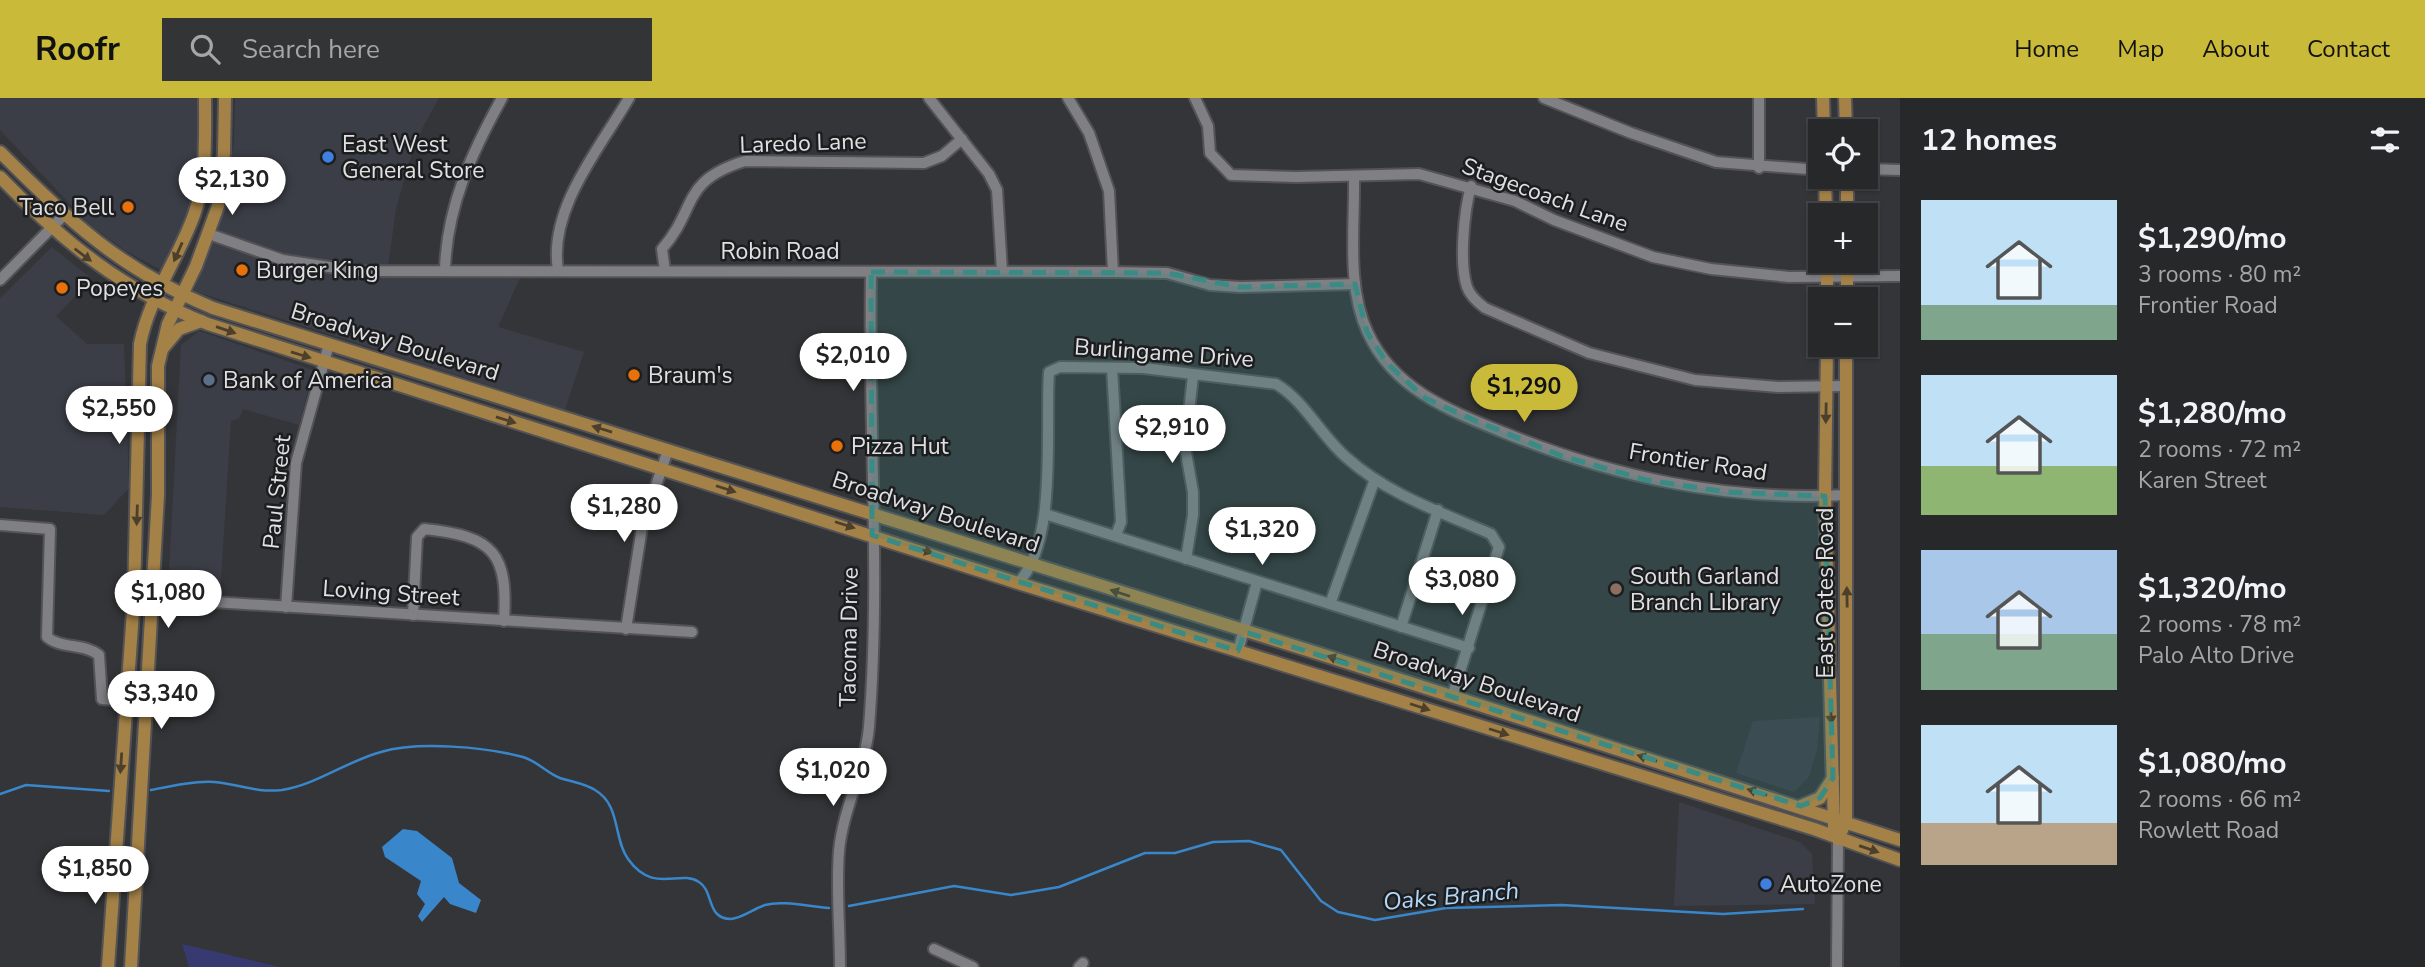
<!DOCTYPE html>
<html lang="en">
<head>
<meta charset="utf-8">
<style>
  :root { --surface:#27282a; --page:#333436; --text:#f1f3f6; --muted:#a4a6a8; --line:#434447; --accent:#caba3a }
  body { margin:0; font-family:"Nunito Sans",sans-serif; background:var(--page); color:var(--text); height:100vh; display:flex; flex-direction:column; font-size:26px; white-space:nowrap }
  * { box-sizing:border-box; margin:0 }
  p { font-size:23px; color:var(--muted) }
  .icon { flex:none; width:38px; height:38px; fill:none; stroke:currentColor; stroke-width:2; stroke-linecap:round; stroke-linejoin:round }
  .map { position:relative; flex:1; overflow:hidden }
  .sheet { display:flex; flex-direction:column; background:var(--surface); width:525px }
  .sheet>* { flex:none }
  .tools { position:absolute; left:1808px; top:21px; display:grid; gap:14px }
  .tools a { display:grid; place-items:center; width:70px; height:70px; border-radius:0px; background:var(--surface); box-shadow:0 2px 5px #0004,0 0 0 2px var(--line); font-size:35px }
  .price { position:absolute; translate:-50% -60px; padding:0 16px; border-radius:24px; background:#fff; color:#222; font-size:23px; line-height:46px; filter:drop-shadow(0 2px 4px #0008) }
  .price::after { content:''; position:absolute; left:50%; top:42px; width:21px; height:16px; margin-left:-10px; background:inherit; clip-path:polygon(0 0,100% 0,50% 100%) }
  .price.on { background:var(--accent); color:#111 }
  ul { padding:0; list-style:none }
  li { display:flex; align-items:center; gap:21px; height:175px; padding:0 21px }
  li span { display:grid; place-items:center; flex:none; width:196px; height:140px; border-radius:0px; color:#555 }
  li>.icon { margin-inline-start:auto }
  span .icon { width:84px; height:84px; fill:#fffc; stroke-width:1 }
  li b { font-size:30px }
  h2 { display:flex; justify-content:space-between; align-items:center; height:84px; padding:0 21px; font-size:30px }
  header { display:flex; align-items:center; gap:42px; box-sizing:border-box; height:98px; padding:0 35px; background:var(--accent); color:#111 }
  header strong { font-size:33px }
  nav { display:flex; gap:38px; margin-inline-start:auto; font-size:24px }
  .search { width:490px; height:63px; background:var(--page); display:flex; align-items:center; gap:18px; box-sizing:border-box; padding:0 24px; border-radius:0px; color:var(--muted); font-size:26px }
  main { display:flex; flex:1; min-height:0 }
  .map>svg:first-child { display:block }
  .built { fill:#3c3e47 }
  .green { fill:#373a70 }
  .water { fill:#3987ca }
  .lines { fill:none; stroke-linecap:round; stroke-linejoin:round }
  .stream { stroke:#3987ca; stroke-width:2.5 }
  .minor-casing { stroke:#535356; stroke-width:14 }
  .major-casing { stroke:#535356; stroke-width:16 }
  .minor { stroke:#7f7f84; stroke-width:10 }
  .major { stroke:#a48147; stroke-width:12 }
  .oneway { fill:#4c402c }
  .marked { fill:#398b85; fill-opacity:0.2; stroke:#398b85; stroke-width:5; stroke-dasharray:14 9; stroke-linejoin:round }
  .shop-dot { fill:#3f7fe0; stroke:#1c1d1e; stroke-width:2.5 }
  .food-dot { fill:#e8710a; stroke:#1c1d1e; stroke-width:2.5 }
  .service-dot { fill:#5c6f8a; stroke:#1c1d1e; stroke-width:2.5 }
  .education-dot { fill:#8d6e63; stroke:#1c1d1e; stroke-width:2.5 }
  .labels { text-anchor:middle; dominant-baseline:central; stroke-width:5; stroke-linejoin:round; paint-order:stroke }
  .street-label { font-size:23px; fill:#e0e0e2; stroke:#1c1d1e }
  .poi-label { font-size:23px; fill:#e0e0e2; stroke:#1c1d1e; text-anchor:start }
  .water-label { font-size:24px; font-style:italic; fill:#b2d6fa; stroke:#1c1d1e }
</style>
</head>
<body>
<header>
<strong>Roofr</strong>
<div class="search"><svg class="icon" aria-label="search" viewBox="0 0 24 24"><circle cx="10" cy="10" r="6"/><path d="M15 15l6 6"/></svg>Search here</div>
<nav><a>Home</a><a>Map</a><a>About</a><a>Contact</a></nav>
</header>
<main>
<div class="map">
<svg width="1900" height="869" viewBox="0 0 1900 869">
  <rect width="100%" height="100%" fill="#343538"/>
  <!-- built -->
  <g class="built">
    <polygon points="0,0 200,0 198,65 189,116 163,173 126,153 89,126 0,32"/>
    <polygon points="235,0 439,0 423,29 409,64 396,111 387,176 520,180 498,229 584,254 565,312 194,193 216,134 228,80 234,44"/>
    <polygon points="52,149 92,181 56,218 87,246 124,246 129,390 104,417 0,409 0,200"/>
    <polygon points="199,233 313,272 299,327 243,311 239,321 231,323 220,498 168,493 181,247"/>
    <polygon points="1820,619 1817,652 1809,679 1794,694 1736,675 1753,623"/>
    <polygon points="1679,704 1800,744 1812,756 1815,806 1674,808"/>
  </g>
  <!-- green -->
  <polygon class="green" points="182,846 280,869 189,869"/>
  <!-- water -->
  <polygon class="water" points="403,731 417,733 452,760 459,785 481,802 476,815 450,806 444,799 422,824 418,818 425,806 417,796 421,783 385,759 382,749"/>
  <g class="lines">
    <!-- stream -->
    <g class="stream">
      <path d="M151 692C171 688 193 683 214 684 239 686 255 695 282 692 316 687 347 663 381 654 418 643 486 649 523 659 537 663 547 675 560 680 572 684 584 685 595 692 621 707 613 740 628 761 654 797 679 771 699 784 714 793 706 821 731 821 742 820 755 810 765 807 783 802 810 809 829 810"/>
      <polyline points="0,696 26,687 109,693"/>
      <polyline points="849,808 954,788 1011,797 1059,789 1145,755 1175,755 1213,744 1249,743 1281,752 1321,803 1338,814 1375,822 1446,810 1562,807 1723,816 1803,811"/>
    </g>
    <!-- minor casing -->
    <g class="minor-casing">
      <g id="minor">
        <polyline points="929,0 989,76 997,92 1002,173"/>
        <polyline points="1068,0 1089,35 1109,93 1113,174"/>
        <polyline points="1195,0 1208,28 1210,55 1231,77 1296,79 1419,76 1515,103 1554,122 1653,159 1711,171 1789,179 1900,178"/>
        <polyline points="1544,0 1631,35 1716,64 1820,72"/>
        <polyline points="1759,0 1759,70"/>
        <polyline points="1866,71 1900,72"/>
        <path d="M1354 78C1355 128 1346 189 1368 235 1393 290 1448 312 1500 333 1613 379 1724 403 1846 397"/>
        <path d="M1471 88C1464 113 1459 165 1467 189 1470 198 1477 204 1485 210L1589 255 1695 282 1778 289 1846 288"/>
        <polyline points="209,136 283,162 356,173 1113,174 1167,175 1210,187 1240,189 1355,186"/>
        <path d="M445 171C447 108 472 54 502 0"/>
        <path d="M558 172C548 111 600 50 629 0"/>
        <path d="M665 173 662 151C698 110 680 83 745 63L924 65 942 58 962 41"/>
        <polyline points="0,182 64,117"/>
        <polyline points="1112,270 1121,424 1116,437"/>
        <polyline points="1045,416 1469,550"/>
        <path d="M0 427 50 431 47 539C61 551 84 545 99 557L102 601 146 605"/>
        <polyline points="1186,461 1193,417 1193,394 1185,349 1193,278"/>
        <path d="M1018 485C1058 444 1045 331 1049 274L1060 269 1143 270 1276 286C1305 303 1321 338 1347 360 1387 396 1443 415 1491 436L1499 449 1452 599"/>
        <polyline points="134,499 692,534"/>
        <polyline points="1330,506 1375,381"/>
        <polyline points="286,509 296,365 329,246"/>
        <path d="M413 517 417 439 424 431C495 438 508 456 504 523"/>
        <polyline points="1401,529 1438,412"/>
        <polyline points="626,531 642,429 668,352"/>
        <polyline points="1238,553 1257,484"/>
        <polyline points="934,851 973,869"/>
        <path d="M840 869C840 831 836 790 839 753 843 710 865 672 869 629 881 478 868 325 871 174"/>
        <polyline points="1079,869 1083,865"/>
        <polyline points="1837,869 1838,741"/>
      </g>
    </g>
    <!-- major casing -->
    <g class="major-casing">
      <g id="major">
        <polyline points="1823,0 1824,33"/>
        <polyline points="1845,0 1846,33"/>
        <path d="M0 54C69 123 121 172 213 210L1320 556 1900 742"/>
        <path d="M0 79C64 145 123 192 208 226L1018 485 1814 731 1900 762"/>
        <polyline points="1825,79 1826,117"/>
        <polyline points="1847,117 1847,79"/>
        <polyline points="1827,163 1827,201"/>
        <polyline points="1847,201 1847,163"/>
        <polyline points="1827,247 1825,398 1834,728 1838,741"/>
        <polyline points="164,249 179,231 201,223"/>
        <polyline points="1801,708 1820,700 1833,680"/>
        <polyline points="1838,741 1846,723 1846,247"/>
        <path d="M108 869 134 499 140 246C149 200 178 161 194 117 207 80 205 39 205 0"/>
        <polyline points="131,869 158,397 158,268 168,226 196,168 218,108 224,55 225,0"/>
      </g>
    </g>
    <!-- minor -->
    <use href="#minor" class="minor"/>
    <!-- major -->
    <use href="#major" class="major"/>
  </g>
  <!-- one-way arrows -->
  <defs><path id="oneway-solid" d="M-6-.8H1V-3.2L6.5 0L1 3.2V.8H-6Z" transform="scale(1.75)"/></defs>
  <g class="oneway">
    <use href="#oneway-solid" transform="translate(178 154) rotate(114)"/>
    <use href="#oneway-solid" transform="translate(83 157) rotate(37)"/>
    <use href="#oneway-solid" transform="translate(226 232) rotate(19)"/>
    <use href="#oneway-solid" transform="translate(301 257) rotate(17)"/>
    <use href="#oneway-solid" transform="translate(1826 315) rotate(91)"/>
    <use href="#oneway-solid" transform="translate(506 322) rotate(17)"/>
    <use href="#oneway-solid" transform="translate(602 331) rotate(-163)"/>
    <use href="#oneway-solid" transform="translate(726 391) rotate(18)"/>
    <use href="#oneway-solid" transform="translate(137 417) rotate(92)"/>
    <use href="#oneway-solid" transform="translate(845 427) rotate(18)"/>
    <use href="#oneway-solid" transform="translate(923 452) rotate(17)"/>
    <use href="#oneway-solid" transform="translate(1120 495) rotate(-162)"/>
    <use href="#oneway-solid" transform="translate(1847 499) rotate(-91)"/>
    <use href="#oneway-solid" transform="translate(1337 561) rotate(-162)"/>
    <use href="#oneway-solid" transform="translate(1420 609) rotate(18)"/>
    <use href="#oneway-solid" transform="translate(1831 616) rotate(88)"/>
    <use href="#oneway-solid" transform="translate(1499 634) rotate(18)"/>
    <use href="#oneway-solid" transform="translate(1647 660) rotate(-163)"/>
    <use href="#oneway-solid" transform="translate(121 665) rotate(94)"/>
    <use href="#oneway-solid" transform="translate(1757 694) rotate(-163)"/>
    <use href="#oneway-solid" transform="translate(1869 751) rotate(19)"/>
  </g>
  <!-- marked area -->
  <path class="marked" d="M871 174 1167 175 1240 189 1355 186 1367 234 1387 265 1425 300 1474 322 1562 358 1646 382 1727 394 1825 398 1833 680 1820 700 1801 708 1245 534 1238 553 872 437Z"/>
  <!-- markers -->
  <g class="shop-dot">
    <circle cx="328" cy="59" r="7"/>
    <circle cx="1766" cy="786" r="7"/>
  </g>
  <g class="food-dot">
    <circle cx="128" cy="109" r="7"/>
    <circle cx="242" cy="172" r="7"/>
    <circle cx="62" cy="190" r="7"/>
    <circle cx="634" cy="277" r="7"/>
    <circle cx="837" cy="348" r="7"/>
  </g>
  <circle class="service-dot" cx="209" cy="282" r="7"/>
  <circle class="education-dot" cx="1616" cy="491" r="7"/>
  <g class="labels">
    <!-- street labels -->
    <g class="street-label">
      <text transform="translate(803 45) rotate(-2)">Laredo Lane</text>
      <text transform="translate(1545 97) rotate(20)">Stagecoach Lane</text>
      <text x="780" y="153">Robin Road</text>
      <text transform="translate(395 244) rotate(17)">Broadway Boulevard</text>
      <text transform="translate(1164 255) rotate(4)">Burlingame Drive</text>
      <text transform="translate(1698 364) rotate(9)">Frontier Road</text>
      <text transform="translate(277 394) rotate(-84)">Paul Street</text>
      <text transform="translate(936 414) rotate(18)">Broadway Boulevard</text>
      <text transform="translate(391 495) rotate(4)">Loving Street</text>
      <text transform="translate(1825 495) rotate(-90)">East Oates Road</text>
      <text transform="translate(849 539) rotate(-89)">Tacoma Drive</text>
      <text transform="translate(1477 584) rotate(18)">Broadway Boulevard</text>
    </g>
    <!-- poi labels -->
    <g class="poi-label">
      <text x="342" y="46">East West<tspan x="342" dy="26">General Store</tspan></text>
      <text x="114" y="109" text-anchor="end">Taco Bell</text>
      <text x="256" y="172">Burger King</text>
      <text x="76" y="190">Popeyes</text>
      <text x="648" y="277">Braum's</text>
      <text x="223" y="282">Bank of America</text>
      <text x="851" y="348">Pizza Hut</text>
      <text x="1630" y="478">South Garland<tspan x="1630" dy="26">Branch Library</tspan></text>
      <text x="1780" y="786">AutoZone</text>
    </g>
    <!-- water labels -->
    <g class="water-label">
      <text transform="translate(1451 798) rotate(-5)">Oaks Branch</text>
    </g>
  </g>
</svg>
<div class="tools">
<a><svg class="icon" aria-label="locate" viewBox="0 0 24 24"><circle cx="12" cy="12" r="6"/><path d="M12 2v4M12 18v4M2 12h4M18 12h4"/></svg></a>
<a>+</a>
<a>−</a>
</div>
<b class="price" style="left:232px;top:119px">$2,130</b>
<b class="price" style="left:853px;top:295px">$2,010</b>
<b class="price on" style="left:1524px;top:326px">$1,290</b>
<b class="price" style="left:119px;top:348px">$2,550</b>
<b class="price" style="left:1172px;top:367px">$2,910</b>
<b class="price" style="left:624px;top:446px">$1,280</b>
<b class="price" style="left:1262px;top:469px">$1,320</b>
<b class="price" style="left:1462px;top:519px">$3,080</b>
<b class="price" style="left:168px;top:532px">$1,080</b>
<b class="price" style="left:161px;top:633px">$3,340</b>
<b class="price" style="left:833px;top:710px">$1,020</b>
<b class="price" style="left:95px;top:808px">$1,850</b>
</div>
<section class="sheet">
<h2>12 homes<svg class="icon" aria-label="filters" viewBox="0 0 24 24"><path d="M4 7h16M4 17h16"/><circle cx="9" cy="7" r="2"/><circle cx="15" cy="17" r="2"/></svg></h2>
<ul>
<li><span style="background:linear-gradient(#bfe0f5 75%,#7fa58c 0)"><svg class="icon" aria-label="home" viewBox="0 0 24 24"><path d="M3 11l9-7 9 7M6 9v11h12V9"/></svg></span><div><b>$1,290/mo</b><p>3 rooms · 80 m²</p><p>Frontier Road</p></div></li>
<li><span style="background:linear-gradient(#bfe0f5 65%,#8fb573 0)"><svg class="icon" aria-label="home" viewBox="0 0 24 24"><path d="M3 11l9-7 9 7M6 9v11h12V9"/></svg></span><div><b>$1,280/mo</b><p>2 rooms · 72 m²</p><p>Karen Street</p></div></li>
<li><span style="background:linear-gradient(#a9c7e8 60%,#7fa58c 0)"><svg class="icon" aria-label="home" viewBox="0 0 24 24"><path d="M3 11l9-7 9 7M6 9v11h12V9"/></svg></span><div><b>$1,320/mo</b><p>2 rooms · 78 m²</p><p>Palo Alto Drive</p></div></li>
<li><span style="background:linear-gradient(#bfe0f5 70%,#b9a48a 0)"><svg class="icon" aria-label="home" viewBox="0 0 24 24"><path d="M3 11l9-7 9 7M6 9v11h12V9"/></svg></span><div><b>$1,080/mo</b><p>2 rooms · 66 m²</p><p>Rowlett Road</p></div></li>
</ul>
</section>
</main>
</body>
</html>
